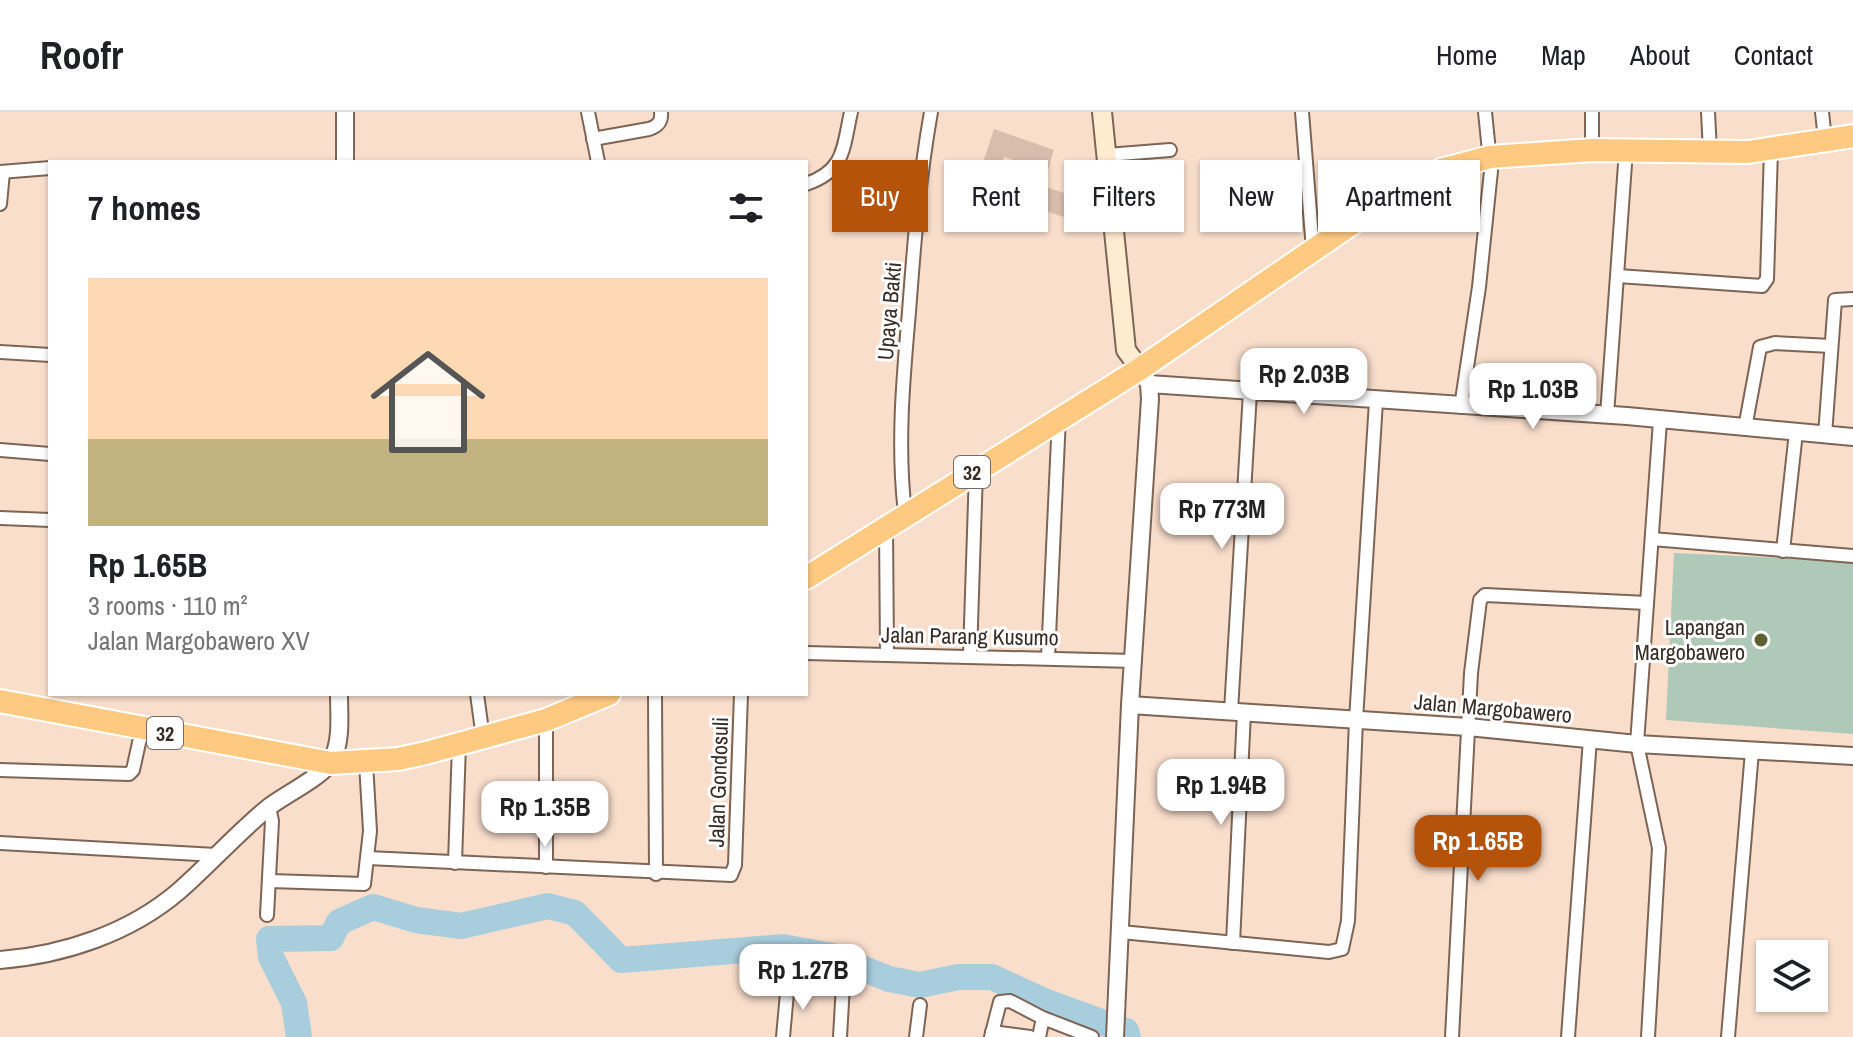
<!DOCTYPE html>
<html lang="en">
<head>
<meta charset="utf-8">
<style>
  :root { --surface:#fff; --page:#f6f6f6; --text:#202124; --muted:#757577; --line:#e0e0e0; --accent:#b45309 }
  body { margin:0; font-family:"Archivo Narrow",sans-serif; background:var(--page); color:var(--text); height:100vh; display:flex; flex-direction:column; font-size:30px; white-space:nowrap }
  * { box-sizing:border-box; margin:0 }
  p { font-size:26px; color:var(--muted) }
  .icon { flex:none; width:44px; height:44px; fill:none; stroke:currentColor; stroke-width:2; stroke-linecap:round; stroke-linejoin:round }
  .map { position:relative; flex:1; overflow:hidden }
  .side { position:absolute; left:48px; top:48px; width:760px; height:536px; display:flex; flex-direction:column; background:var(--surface); border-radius:0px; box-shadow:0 2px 6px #0004 }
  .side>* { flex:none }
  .guide { position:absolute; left:832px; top:48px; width:760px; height:72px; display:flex; gap:16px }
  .buttons { position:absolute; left:1756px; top:828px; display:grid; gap:16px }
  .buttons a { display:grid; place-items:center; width:72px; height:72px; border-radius:0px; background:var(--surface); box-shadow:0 2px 6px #0004; font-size:40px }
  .price { position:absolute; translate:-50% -68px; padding:0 18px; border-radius:16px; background:#fff; color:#222; font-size:26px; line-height:52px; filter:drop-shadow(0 2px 4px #0008) }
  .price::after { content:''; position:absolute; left:50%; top:48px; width:24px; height:18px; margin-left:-12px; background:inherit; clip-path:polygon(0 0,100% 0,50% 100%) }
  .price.current { background:var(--accent); color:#fff }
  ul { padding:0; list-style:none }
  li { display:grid; align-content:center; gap:16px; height:424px; padding:0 40px }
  li span { display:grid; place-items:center; height:248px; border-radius:0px; color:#555 }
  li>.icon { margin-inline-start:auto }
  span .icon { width:144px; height:144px; fill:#fffc; stroke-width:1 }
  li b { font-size:34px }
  h2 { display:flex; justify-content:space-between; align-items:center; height:96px; padding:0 40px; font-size:34px }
  .tag { padding:0 28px; border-radius:0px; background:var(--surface); box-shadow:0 2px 6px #0004; font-size:28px; line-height:72px }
  .tag.current { background:var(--accent); color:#fff }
  header { display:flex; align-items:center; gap:48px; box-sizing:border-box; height:112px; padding:0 40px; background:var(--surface); border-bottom:2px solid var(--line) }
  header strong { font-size:38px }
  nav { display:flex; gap:44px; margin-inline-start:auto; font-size:28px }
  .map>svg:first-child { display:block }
  .green { fill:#aec9b7 }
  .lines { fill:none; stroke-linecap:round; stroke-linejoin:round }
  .river { stroke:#a8cddc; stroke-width:26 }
  .building { fill:#d8bdad }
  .minor-casing { stroke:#7d6556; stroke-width:16 }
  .tertiary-casing { stroke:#7d6556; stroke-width:20 }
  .secondary-casing { stroke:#7d6556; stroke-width:22 }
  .trunk-casing { stroke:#fff; stroke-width:26 }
  .minor { stroke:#fff; stroke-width:12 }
  .tertiary { stroke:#fff; stroke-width:16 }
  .secondary { stroke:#feebd0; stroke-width:18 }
  .trunk { stroke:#feca82; stroke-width:22 }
  .poi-dot { fill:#5d612f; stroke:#fff; stroke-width:3 }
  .labels { text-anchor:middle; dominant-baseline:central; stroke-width:6; stroke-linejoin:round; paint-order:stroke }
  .shield { fill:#fff; stroke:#736c67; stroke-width:2 }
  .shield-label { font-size:20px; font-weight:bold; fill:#372d26 }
  .street-label { font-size:22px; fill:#372d26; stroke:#fff }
  .poi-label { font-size:22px; fill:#372d26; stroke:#fff; text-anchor:end }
</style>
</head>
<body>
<header>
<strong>Roofr</strong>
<nav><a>Home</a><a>Map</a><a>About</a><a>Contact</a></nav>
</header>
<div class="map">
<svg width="1853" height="925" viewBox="0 0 1853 925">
  <rect width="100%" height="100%" fill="#f9decc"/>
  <!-- green -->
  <polygon class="green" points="1674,441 1853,449 1853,622 1666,608"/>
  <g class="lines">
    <!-- river -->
    <polyline class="river" points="299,925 294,891 271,845 269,827 331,826 339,810 373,795 416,808 461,814 548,794 575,801 621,848 783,835 832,844 889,867 920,873 958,865 992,865 1044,889 1126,919 1128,925"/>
  </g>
  <!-- building -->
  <polygon class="building" points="994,17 1054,38 1043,74 1094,91 1087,113 1014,88 1026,52 1004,45 990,87 973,81"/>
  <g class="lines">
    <!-- minor casing -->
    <g class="minor-casing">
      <g id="minor">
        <polyline points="588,0 598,50"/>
        <polyline points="1302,0 1313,138"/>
        <polyline points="1708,0 1710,40"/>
        <polyline points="1822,0 1825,28"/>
        <path d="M593 27 649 17C658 14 662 10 661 0"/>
        <polyline points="1592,38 1592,0"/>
        <polyline points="1107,43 1170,38"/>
        <polyline points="0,60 50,56"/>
        <path d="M806 72C845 59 843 36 851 0"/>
        <polyline points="0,92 3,60"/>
        <polyline points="1618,164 1762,174 1767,167 1771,38"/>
        <polyline points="0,240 50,243"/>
        <polyline points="1461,295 1479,175 1491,59 1485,0"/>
        <polyline points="1607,303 1626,38"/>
        <polyline points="1745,316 1760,235 1775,231 1831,234"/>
        <polyline points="1825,323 1835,188 1853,187"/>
        <polyline points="0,338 50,342"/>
        <path d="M905 401C897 334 903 268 909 200 914 133 919 67 931 0"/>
        <polyline points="0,406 50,408"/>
        <polyline points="886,416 887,542"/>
        <polyline points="1652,427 1853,444"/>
        <polyline points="1783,439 1796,320"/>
        <polyline points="806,541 1134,549"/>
        <polyline points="970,543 976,359"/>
        <polyline points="1048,546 1059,305"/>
        <polyline points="477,582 483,626"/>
        <polyline points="655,582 656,762"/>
        <polyline points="1231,599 1250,280"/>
        <polyline points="546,608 546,755"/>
        <polyline points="0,658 129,662 133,658 142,617"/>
        <polyline points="0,731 216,743"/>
        <polyline points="368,746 731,763 735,753 741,582"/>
        <polyline points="455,751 459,632"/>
        <polyline points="270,769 364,772 370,719 366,651"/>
        <polyline points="267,803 272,709 269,695"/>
        <polyline points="1121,820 1329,840 1342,837 1348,809 1356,608 1376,289"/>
        <polyline points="1233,831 1244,600"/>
        <polyline points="992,920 1030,925"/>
        <polyline points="783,925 788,870 795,862 837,867 843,873 840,925"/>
        <polyline points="916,925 920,893"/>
        <polyline points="991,925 1000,890 1010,889 1043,906"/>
        <polyline points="1039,925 1043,906 1092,925"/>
        <polyline points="1452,925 1471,561 1480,488 1485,483 1647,491"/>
        <polyline points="1568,925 1590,627"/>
        <polyline points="1648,925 1659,736 1637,632 1660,309"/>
        <polyline points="1728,925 1752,639"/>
      </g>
    </g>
    <!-- tertiary casing -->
    <g class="tertiary-casing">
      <g id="tertiary">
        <polyline points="345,0 345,50"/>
        <polyline points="1149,272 1627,304 1853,325"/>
        <polyline points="1130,593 1468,615 1637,632 1853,644"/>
        <path d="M0 848C64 843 130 821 179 779 210 752 237 721 269 695 284 683 324 664 332 648 342 628 339 604 339 582"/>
        <polyline points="1115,925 1130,593 1150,287 1149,272 1145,265"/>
      </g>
    </g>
    <!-- secondary casing -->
    <g class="secondary-casing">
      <polyline id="secondary" points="1102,0 1126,238 1140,257"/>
    </g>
    <!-- trunk casing -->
    <g class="trunk-casing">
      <g id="trunk">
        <polyline points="806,466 1140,257 1398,80 1441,58 1490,45 1592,38 1748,40 1853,24"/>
        <polyline points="0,589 331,651 398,647 426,641 546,608 609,582"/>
      </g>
    </g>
    <!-- minor -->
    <use href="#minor" class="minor"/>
    <!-- tertiary -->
    <use href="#tertiary" class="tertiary"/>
    <!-- secondary -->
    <use href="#secondary" class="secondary"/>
    <!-- trunk -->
    <use href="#trunk" class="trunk"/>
  </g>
  <!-- markers -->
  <circle class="poi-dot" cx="1761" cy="528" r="8"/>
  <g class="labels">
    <!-- shield labels -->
    <g class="shield">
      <rect x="954" y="344" width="36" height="32" rx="6"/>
      <rect x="147" y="605" width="36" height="32" rx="6"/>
    </g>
    <g class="shield-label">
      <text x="972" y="360">32</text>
      <text x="165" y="621">32</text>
    </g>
    <!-- street labels -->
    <g class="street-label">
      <text transform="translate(889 199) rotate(-85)">Upaya Bakti</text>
      <text transform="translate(970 524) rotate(1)">Jalan Parang Kusumo</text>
      <text transform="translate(1493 596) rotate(5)">Jalan Margobawero</text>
      <text transform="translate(718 670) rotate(-88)">Jalan Gondosuli</text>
    </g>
    <!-- poi labels -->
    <g class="poi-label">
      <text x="1745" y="515">Lapangan<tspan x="1745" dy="25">Margobawero</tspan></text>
    </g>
  </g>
</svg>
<div class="buttons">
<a><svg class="icon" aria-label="layers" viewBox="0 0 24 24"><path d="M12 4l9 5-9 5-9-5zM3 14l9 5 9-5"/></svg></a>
</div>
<b class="price" style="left:1304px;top:304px">Rp 2.03B</b>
<b class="price" style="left:1533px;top:319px">Rp 1.03B</b>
<b class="price" style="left:1222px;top:439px">Rp 773M</b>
<b class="price" style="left:1221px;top:715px">Rp 1.94B</b>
<b class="price" style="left:545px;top:737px">Rp 1.35B</b>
<b class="price current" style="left:1478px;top:771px">Rp 1.65B</b>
<b class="price" style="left:803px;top:900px">Rp 1.27B</b>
<div class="guide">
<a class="tag current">Buy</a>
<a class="tag">Rent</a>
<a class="tag">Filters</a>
<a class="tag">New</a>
<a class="tag">Apartment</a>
</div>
<section class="side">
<h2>7 homes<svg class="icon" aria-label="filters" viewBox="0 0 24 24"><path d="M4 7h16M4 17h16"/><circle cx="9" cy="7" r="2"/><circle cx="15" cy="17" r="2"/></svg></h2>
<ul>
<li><span style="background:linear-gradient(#ffd9b3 65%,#c2b280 0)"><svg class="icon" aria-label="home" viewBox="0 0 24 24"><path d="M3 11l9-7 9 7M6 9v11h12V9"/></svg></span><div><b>Rp 1.65B</b><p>3 rooms · 110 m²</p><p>Jalan Margobawero XV</p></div></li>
</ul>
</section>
</div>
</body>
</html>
